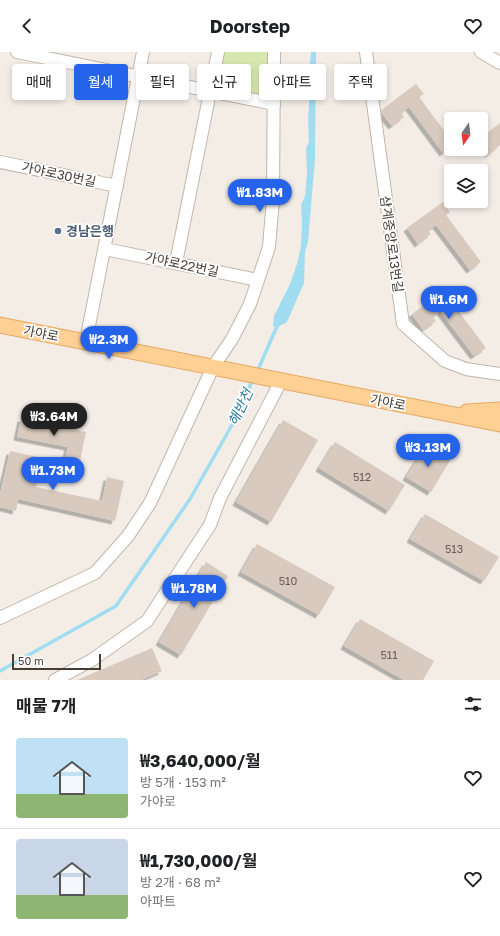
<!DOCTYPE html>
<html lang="ko">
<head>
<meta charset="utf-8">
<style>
  :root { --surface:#fff; --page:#f2f2f2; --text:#202124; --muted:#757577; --line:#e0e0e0; --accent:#2563eb }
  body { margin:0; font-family:"Golos Text","Noto Sans KR",sans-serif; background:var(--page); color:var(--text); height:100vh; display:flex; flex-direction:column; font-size:15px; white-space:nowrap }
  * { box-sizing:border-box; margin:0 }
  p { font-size:13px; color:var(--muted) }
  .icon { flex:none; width:22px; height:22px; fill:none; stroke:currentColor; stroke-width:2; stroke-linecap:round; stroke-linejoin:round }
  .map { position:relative; height:628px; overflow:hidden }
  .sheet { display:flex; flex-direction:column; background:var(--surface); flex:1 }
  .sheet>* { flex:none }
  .hud { position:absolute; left:12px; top:12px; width:476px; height:36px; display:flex; gap:8px }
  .needle { width:26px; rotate:194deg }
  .controls { position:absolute; left:444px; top:60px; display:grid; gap:8px }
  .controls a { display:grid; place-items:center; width:44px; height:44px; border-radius:4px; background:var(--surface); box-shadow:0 2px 6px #0003; font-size:20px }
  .scale { position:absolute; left:12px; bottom:10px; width:89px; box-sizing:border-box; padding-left:4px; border:2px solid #463d35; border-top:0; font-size:11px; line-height:14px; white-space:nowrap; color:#463d35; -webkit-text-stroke:3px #fff; paint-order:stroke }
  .price { position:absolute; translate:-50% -34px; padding:0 9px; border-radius:14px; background:var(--accent); color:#fff; font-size:13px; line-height:26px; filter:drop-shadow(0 1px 2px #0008) }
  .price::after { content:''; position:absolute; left:50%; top:24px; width:12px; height:9px; margin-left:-6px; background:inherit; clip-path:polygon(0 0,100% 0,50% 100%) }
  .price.current { background:#222; color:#fff }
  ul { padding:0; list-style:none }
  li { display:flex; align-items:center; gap:12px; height:100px; padding:0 16px }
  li+li { border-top:1px solid var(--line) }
  li span { display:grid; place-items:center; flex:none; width:112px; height:80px; border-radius:4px; color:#555 }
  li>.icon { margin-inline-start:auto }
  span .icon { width:48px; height:48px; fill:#fffc; stroke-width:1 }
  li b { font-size:17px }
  h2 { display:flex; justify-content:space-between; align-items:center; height:48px; padding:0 16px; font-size:17px }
  .pill { padding:0 14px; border-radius:4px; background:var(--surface); box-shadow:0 2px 6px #0003; font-size:14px; line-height:36px }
  .pill.current { background:var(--accent); color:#fff }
  header { display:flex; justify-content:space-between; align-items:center; height:52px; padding:0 16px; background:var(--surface); font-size:18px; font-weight:700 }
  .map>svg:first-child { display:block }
  .green { fill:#d7e8ae }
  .water { fill:#a1ddf1 }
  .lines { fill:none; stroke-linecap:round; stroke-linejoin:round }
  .stream { stroke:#a1ddf1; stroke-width:3.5 }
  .building { fill:#d8cabe; filter:url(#shadow) }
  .minor-casing { stroke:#c2b6ac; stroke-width:14 }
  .major-casing { stroke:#e5a962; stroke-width:17 }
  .minor { stroke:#fff; stroke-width:12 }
  .major { stroke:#ffd094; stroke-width:15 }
  .service-dot { fill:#5c6f8a; stroke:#fff; stroke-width:1.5 }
  .labels { text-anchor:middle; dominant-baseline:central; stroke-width:3.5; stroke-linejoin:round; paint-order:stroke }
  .number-label { font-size:11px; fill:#6a6057 }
  .street-label { font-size:13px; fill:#463d35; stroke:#fff }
  .service-label { font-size:13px; font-weight:bold; fill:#4e5e75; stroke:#fff; text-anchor:start }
  .water-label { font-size:14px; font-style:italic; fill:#297d9c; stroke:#fff }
</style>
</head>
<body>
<header><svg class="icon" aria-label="back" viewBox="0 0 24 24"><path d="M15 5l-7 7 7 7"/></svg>Doorstep<svg class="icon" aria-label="heart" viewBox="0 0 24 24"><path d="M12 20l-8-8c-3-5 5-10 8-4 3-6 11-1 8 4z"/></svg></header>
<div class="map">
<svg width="500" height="628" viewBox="0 0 500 628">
  <defs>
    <filter id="shadow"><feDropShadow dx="-3.5" dy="3.5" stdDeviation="0" flood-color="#0004"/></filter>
  </defs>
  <rect width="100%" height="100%" fill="#f3ede6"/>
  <!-- green -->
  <polygon class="green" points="219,0 272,0 272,46 213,31"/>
  <!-- water -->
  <polygon class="water" points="311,0 316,0 315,106 308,190 305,200 304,231 287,270 276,276 273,274 274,264 290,232 298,209 301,193 302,172 301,153 305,144 307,122 306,96 309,90 308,66 309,55 309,39 308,30"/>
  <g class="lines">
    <!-- stream -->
    <g class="stream">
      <polyline points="257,320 278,272"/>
      <polyline points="0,619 116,554 190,447 236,366 253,327"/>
    </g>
  </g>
  <!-- building -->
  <g class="building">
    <polygon points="416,32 424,42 419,45 451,88 451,95 443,101 409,55 401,61 404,65 392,74 380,59"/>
    <polygon points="500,71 500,93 489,102 481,91 481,86"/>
    <polygon points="443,150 450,160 446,163 481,210 470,218 436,173 428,179 431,182 418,192 407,176"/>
    <polygon points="448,236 455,246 451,249 486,296 474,304 440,259 433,265 436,269 423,278 412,262"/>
    <polygon points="21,366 86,380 80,409 65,406 68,395 17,385"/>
    <polygon points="283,368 318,388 271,470 236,450"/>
    <polygon points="335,390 405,433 389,459 319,416"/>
    <polygon points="426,392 451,407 431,440 406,425"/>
    <polygon points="10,399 42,406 36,435 102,449 107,425 124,429 115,469 18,447 16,459 0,455 0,442"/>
    <polygon points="425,462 499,505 484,529 410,487"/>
    <polygon points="257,492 335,535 319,563 241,520"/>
    <polygon points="206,510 228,524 181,603 159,590"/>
    <polygon points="360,567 434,609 423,628 404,628 344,594"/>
    <polygon points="152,596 162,619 141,628 77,628"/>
  </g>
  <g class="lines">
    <!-- minor casing -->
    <g class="minor-casing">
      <g id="minor">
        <polyline points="17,0 274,52"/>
        <polyline points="366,0 403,272 445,309 466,317 500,322"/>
        <polyline points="481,0 500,11"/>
        <polyline points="0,110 117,134"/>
        <polyline points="105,197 258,228"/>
        <polyline points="176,211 218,0"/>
        <polyline points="86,289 143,0"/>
        <polyline points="0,566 95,521 128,484 150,451 213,315 232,287 250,252 269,195 273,147 274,0"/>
        <polyline points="55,628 92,608 147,569 210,473 220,446 281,329"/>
      </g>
    </g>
    <!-- major casing -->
    <g class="major-casing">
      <g id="major">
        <polyline points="0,273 500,372"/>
        <polyline points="467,360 500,358"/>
      </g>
    </g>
    <!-- minor -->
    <use href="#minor" class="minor"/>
    <!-- major -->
    <use href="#major" class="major"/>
  </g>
  <!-- markers -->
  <circle class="service-dot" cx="58" cy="179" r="4"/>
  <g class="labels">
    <!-- number labels -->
    <g class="number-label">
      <text x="362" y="424">512</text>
      <text x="454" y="496">513</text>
      <text x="288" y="528">510</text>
      <text x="389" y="602">511</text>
    </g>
    <!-- street labels -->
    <g class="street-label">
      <text transform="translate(59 122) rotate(12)">가야로30번길</text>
      <text transform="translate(392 192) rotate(82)">삼계중앙로13번길</text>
      <text transform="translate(182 212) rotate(12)">가야로22번길</text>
      <text transform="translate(41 281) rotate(11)">가야로</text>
      <text transform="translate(388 350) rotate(11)">가야로</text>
    </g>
    <!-- service labels -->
    <g class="service-label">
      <text x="66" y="179">경남은행</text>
    </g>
    <!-- water labels -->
    <g class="water-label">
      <text transform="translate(240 355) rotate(-65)">해반천</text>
    </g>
  </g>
</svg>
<div class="controls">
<a><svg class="needle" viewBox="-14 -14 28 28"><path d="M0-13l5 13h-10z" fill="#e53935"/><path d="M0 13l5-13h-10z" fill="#757577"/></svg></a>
<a><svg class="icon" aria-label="layers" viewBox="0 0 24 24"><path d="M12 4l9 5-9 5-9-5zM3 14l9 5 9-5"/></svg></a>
</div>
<div class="scale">50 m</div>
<b class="price" style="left:260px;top:161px">₩1.83M</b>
<b class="price" style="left:449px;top:268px">₩1.6M</b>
<b class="price" style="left:109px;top:308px">₩2.3M</b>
<b class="price current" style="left:54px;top:385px">₩3.64M</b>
<b class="price" style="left:428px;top:416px">₩3.13M</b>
<b class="price" style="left:53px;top:439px">₩1.73M</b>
<b class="price" style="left:194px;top:557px">₩1.78M</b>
<div class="hud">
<a class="pill">매매</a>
<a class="pill current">월세</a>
<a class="pill">필터</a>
<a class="pill">신규</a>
<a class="pill">아파트</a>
<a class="pill">주택</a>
</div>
</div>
<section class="sheet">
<h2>매물 7개<svg class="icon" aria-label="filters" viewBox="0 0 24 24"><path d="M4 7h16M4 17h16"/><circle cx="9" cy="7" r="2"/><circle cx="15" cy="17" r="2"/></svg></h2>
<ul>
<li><span style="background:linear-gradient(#bfe0f5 70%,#8fb573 0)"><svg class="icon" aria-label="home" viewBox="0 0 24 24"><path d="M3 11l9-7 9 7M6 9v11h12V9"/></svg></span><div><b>₩3,640,000/월</b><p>방 5개 · 153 m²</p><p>가야로</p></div><svg class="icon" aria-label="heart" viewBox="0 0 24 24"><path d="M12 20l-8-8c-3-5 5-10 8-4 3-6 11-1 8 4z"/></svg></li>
<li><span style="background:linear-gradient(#c9d6e8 70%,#8fb573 0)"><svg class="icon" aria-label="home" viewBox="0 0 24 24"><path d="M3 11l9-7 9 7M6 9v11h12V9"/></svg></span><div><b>₩1,730,000/월</b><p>방 2개 · 68 m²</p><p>아파트</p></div><svg class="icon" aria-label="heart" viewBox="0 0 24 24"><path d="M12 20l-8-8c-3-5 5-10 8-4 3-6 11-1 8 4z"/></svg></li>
</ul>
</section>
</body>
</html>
